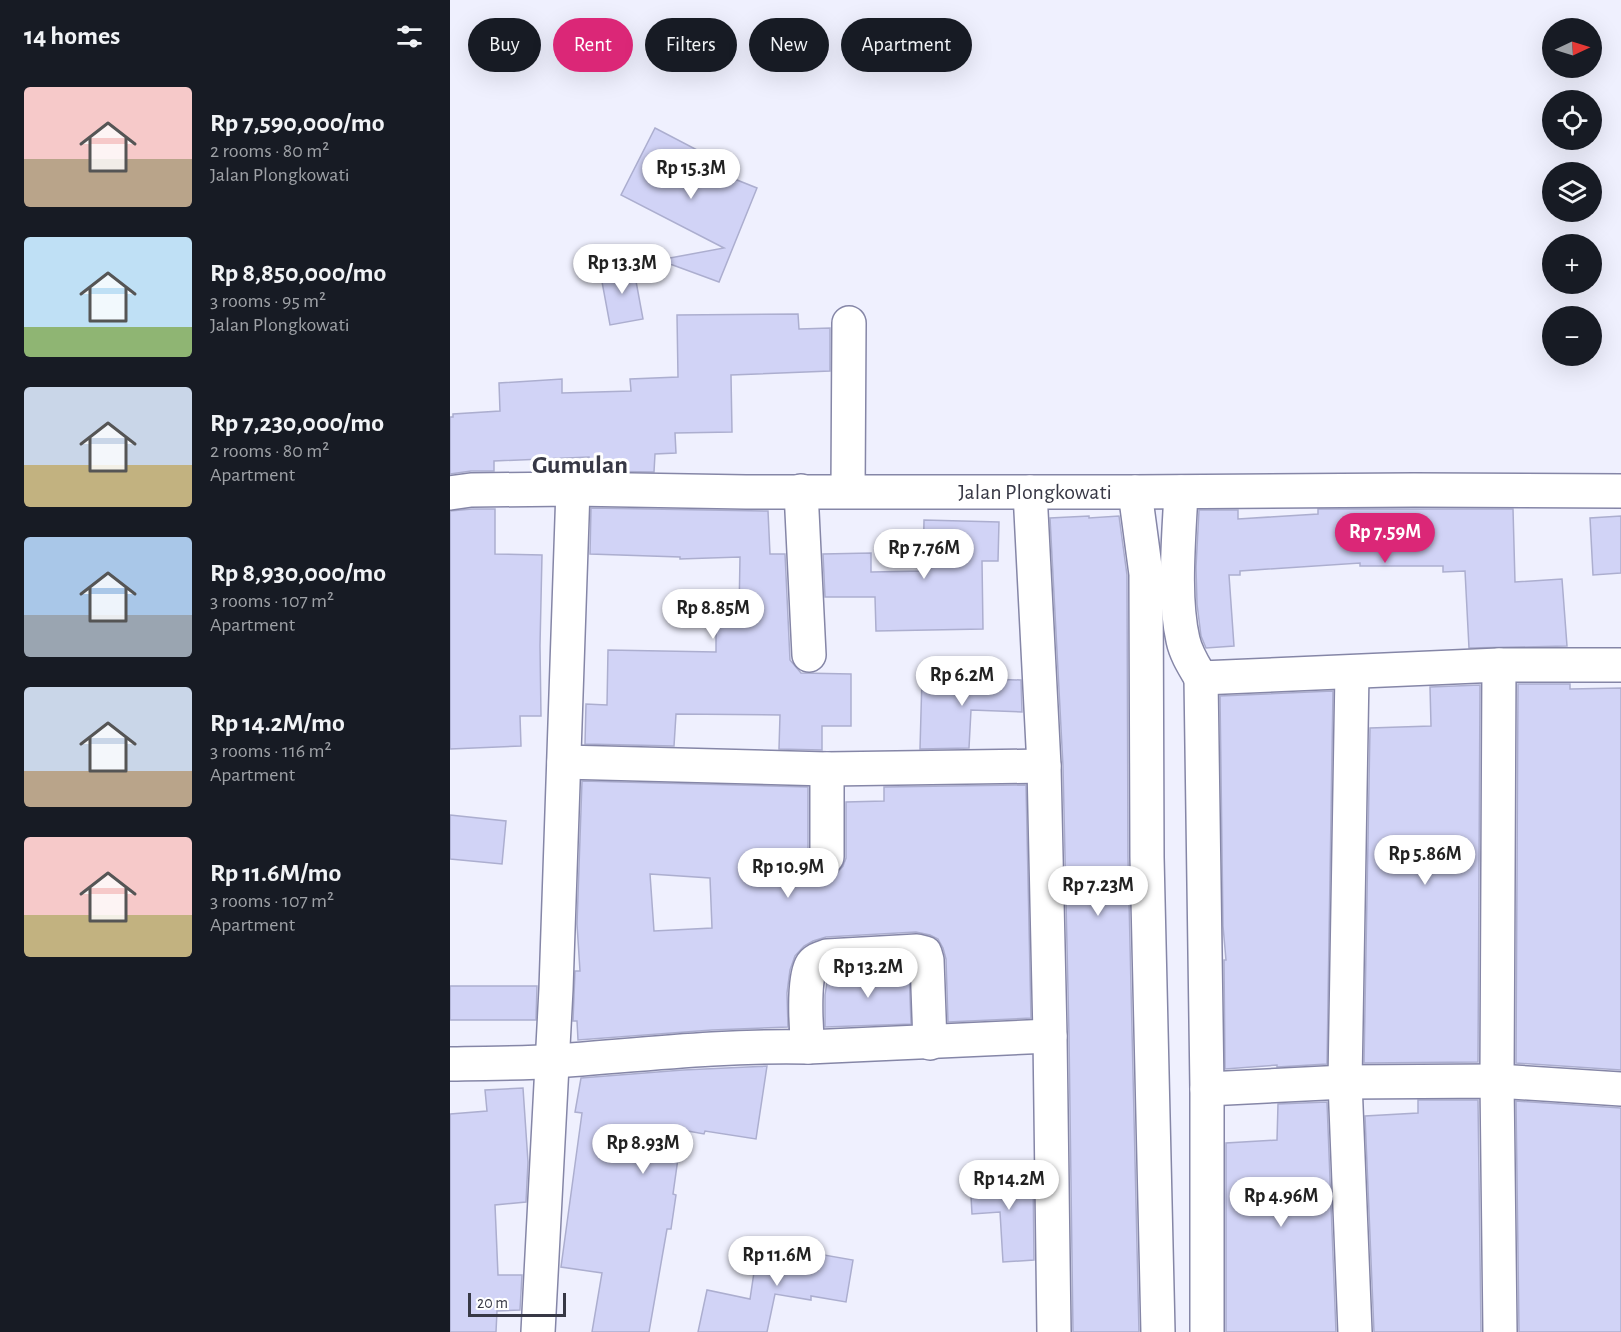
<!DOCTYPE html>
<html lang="en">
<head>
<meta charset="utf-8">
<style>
  :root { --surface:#171b24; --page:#242831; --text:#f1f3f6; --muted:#9ea1a6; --accent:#db2777 }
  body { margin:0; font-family:"Alegreya Sans",sans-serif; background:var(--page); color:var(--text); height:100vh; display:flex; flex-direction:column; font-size:22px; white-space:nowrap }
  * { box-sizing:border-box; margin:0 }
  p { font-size:20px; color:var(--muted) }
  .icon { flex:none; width:33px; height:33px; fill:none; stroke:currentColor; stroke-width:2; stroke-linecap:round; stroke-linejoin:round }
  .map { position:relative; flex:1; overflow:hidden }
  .panel { display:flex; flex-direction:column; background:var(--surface); width:450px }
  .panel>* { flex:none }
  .top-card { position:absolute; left:18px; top:18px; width:570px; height:54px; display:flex; gap:12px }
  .needle { width:39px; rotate:86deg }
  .buttons { position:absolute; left:1092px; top:18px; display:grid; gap:12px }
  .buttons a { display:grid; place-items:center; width:60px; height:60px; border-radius:50%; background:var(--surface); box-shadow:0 6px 24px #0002; font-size:30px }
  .scale { position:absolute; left:18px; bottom:15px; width:98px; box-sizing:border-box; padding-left:6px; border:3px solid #373845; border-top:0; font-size:16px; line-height:21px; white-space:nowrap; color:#373845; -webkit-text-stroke:4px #fff; paint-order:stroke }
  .price { position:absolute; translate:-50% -51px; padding:0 14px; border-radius:21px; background:#fff; color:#222; font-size:20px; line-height:39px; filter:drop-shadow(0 2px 3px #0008) }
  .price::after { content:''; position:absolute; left:50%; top:36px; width:18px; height:14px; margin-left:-9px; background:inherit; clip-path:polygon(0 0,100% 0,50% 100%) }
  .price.selected { background:var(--accent); color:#fff }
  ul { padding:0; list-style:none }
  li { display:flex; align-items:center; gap:18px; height:150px; padding:0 24px }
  li span { display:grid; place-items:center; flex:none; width:168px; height:120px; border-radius:6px; color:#555 }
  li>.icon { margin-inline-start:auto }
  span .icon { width:72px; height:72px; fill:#fffc; stroke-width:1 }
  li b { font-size:26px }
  h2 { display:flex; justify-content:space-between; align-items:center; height:72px; padding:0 24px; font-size:26px }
  .chip { padding:0 21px; border-radius:27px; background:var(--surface); box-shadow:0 6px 24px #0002; font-size:21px; line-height:54px }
  .chip.selected { background:var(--accent); color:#fff }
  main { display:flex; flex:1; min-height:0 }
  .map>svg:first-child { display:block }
  .building { fill:#d1d3f6; stroke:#acaecf; stroke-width:1.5; fill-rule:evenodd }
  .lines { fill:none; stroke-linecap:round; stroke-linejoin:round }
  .minor-casing { stroke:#8586a7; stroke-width:36 }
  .minor { stroke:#fff; stroke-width:33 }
  .labels { text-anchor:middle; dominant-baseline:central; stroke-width:6; stroke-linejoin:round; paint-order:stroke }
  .street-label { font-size:22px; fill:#373845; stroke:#fff }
  .quarter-label { font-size:26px; font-weight:bold; fill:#373845; stroke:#fff }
</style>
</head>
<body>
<main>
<section class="panel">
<h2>14 homes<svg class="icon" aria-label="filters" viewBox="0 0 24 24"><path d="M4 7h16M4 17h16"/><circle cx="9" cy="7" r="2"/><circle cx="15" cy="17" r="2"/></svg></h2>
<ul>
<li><span style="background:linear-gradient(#f6c9c9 60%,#b9a48a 0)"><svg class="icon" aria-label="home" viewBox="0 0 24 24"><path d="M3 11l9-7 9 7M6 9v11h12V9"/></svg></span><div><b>Rp 7,590,000/mo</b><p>2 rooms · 80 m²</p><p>Jalan Plongkowati</p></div></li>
<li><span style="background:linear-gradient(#bfe0f5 75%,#8fb573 0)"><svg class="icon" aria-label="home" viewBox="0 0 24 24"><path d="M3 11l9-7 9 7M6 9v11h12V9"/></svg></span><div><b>Rp 8,850,000/mo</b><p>3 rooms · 95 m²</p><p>Jalan Plongkowati</p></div></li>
<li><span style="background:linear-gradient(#c9d6e8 65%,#c2b280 0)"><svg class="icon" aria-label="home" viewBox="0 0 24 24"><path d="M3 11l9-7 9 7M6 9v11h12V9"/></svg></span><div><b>Rp 7,230,000/mo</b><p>2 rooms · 80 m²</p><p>Apartment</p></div></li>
<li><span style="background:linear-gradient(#a9c7e8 65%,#9aa5b1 0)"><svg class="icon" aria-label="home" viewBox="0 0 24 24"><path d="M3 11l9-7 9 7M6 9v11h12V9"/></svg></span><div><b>Rp 8,930,000/mo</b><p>3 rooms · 107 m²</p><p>Apartment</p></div></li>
<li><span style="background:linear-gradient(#c9d6e8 70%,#b9a48a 0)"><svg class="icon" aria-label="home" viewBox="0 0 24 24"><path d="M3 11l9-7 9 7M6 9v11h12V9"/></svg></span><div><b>Rp 14.2M/mo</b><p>3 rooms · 116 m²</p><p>Apartment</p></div></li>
<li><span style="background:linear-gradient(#f6c9c9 65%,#c2b280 0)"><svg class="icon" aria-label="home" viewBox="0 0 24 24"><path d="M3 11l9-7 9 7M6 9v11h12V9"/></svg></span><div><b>Rp 11.6M/mo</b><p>3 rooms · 107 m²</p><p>Apartment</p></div></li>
</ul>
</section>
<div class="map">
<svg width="1171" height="1332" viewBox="0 0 1171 1332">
  <rect width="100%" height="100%" fill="#eff0fe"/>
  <!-- building -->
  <g class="building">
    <polygon points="205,128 253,153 247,164 307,188 269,282 209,260 274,248 171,195"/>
    <polygon points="183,265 193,319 160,325 150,271"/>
    <polygon points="348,314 349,329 380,328 380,371 281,375 282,432 225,433 226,453 205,454 204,472 139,471 139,457 44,461 44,471 21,471 0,474 0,417 3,417 3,414 50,411 49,383 112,379 112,393 181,391 180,379 228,377 227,315"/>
    <polygon points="141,508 318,511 320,554 335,554 340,660 351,673 401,674 401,726 372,726 372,750 329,749 330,715 226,714 224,746 135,744 136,704 157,705 158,650 266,652 266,613 289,613 290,557 230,559 230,557 140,554"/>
    <polygon points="22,509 45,509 45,554 92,555 90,646 91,716 70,716 71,746 0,749 0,511"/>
    <polygon points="868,509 1063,509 1065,582 1112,579 1117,646 1019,648 1015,571 993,572 993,566 910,566 910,563 790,571 790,575 779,575 784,646 756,648 751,636 747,604 746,567 749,510 788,510 788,519 868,514"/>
    <polygon points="639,516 639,518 669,516 677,575 678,857 689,1332 623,1332 619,1036 613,766 600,518"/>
    <polygon points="1171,516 1171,573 1143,575 1140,518"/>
    <polygon points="474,520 549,522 548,561 532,561 533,629 426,631 425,597 375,597 373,554 421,553 421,572 473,571"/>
    <polygon points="472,677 571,680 572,712 521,710 519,748 470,749"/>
    <polygon points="1068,684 1120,684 1120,689 1171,688 1171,1070 1066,1063"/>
    <polygon points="1030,685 1028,1062 914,1063 920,728 981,726 980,687"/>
    <polygon points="883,691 877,1064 827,1067 827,1065 775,1069 774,960 776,960 773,926 770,696"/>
    <path d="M132 781 358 787V858L361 866 367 873 376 876 387 873 393 866 396 858V802L434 801V787L576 785 581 1018 498 1022 496 959 493 948 488 939 480 935 466 932 376 937 363 941 354 946 345 956 340 970 337 993 338 1027 262 1030 128 1040 127 1021H123L125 971H130L127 924ZM200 874 260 878 262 928 204 931Z"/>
    <polygon points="0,815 56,821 52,864 0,859"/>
    <polygon points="459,970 461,1024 375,1027 375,995 378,976"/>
    <polygon points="0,986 87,986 86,1020 0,1020"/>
    <polygon points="317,1066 306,1139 255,1131 254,1134 232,1130 223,1194 226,1195 221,1229 217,1229 199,1332 142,1332 152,1273 111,1267 132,1113 125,1112 131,1078 233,1070"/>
    <polygon points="73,1088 78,1162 76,1202 45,1205 48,1275 72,1275 70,1310 47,1311 46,1332 0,1332 0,1114 37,1111 35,1090"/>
    <polygon points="968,1100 1028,1100 1031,1332 924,1332 915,1116 968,1113"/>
    <polygon points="1066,1101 1171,1108 1171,1332 1069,1332"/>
    <polygon points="877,1102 886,1332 776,1332 776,1143 827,1140 828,1104"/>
    <polygon points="583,1174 584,1260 553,1262 550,1212 522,1214 520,1178"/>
    <polygon points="309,1239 369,1250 368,1254 403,1260 396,1302 361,1296 361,1300 325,1294 317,1332 248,1332 257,1290 300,1299"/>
  </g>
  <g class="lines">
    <!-- minor casing -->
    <g class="minor-casing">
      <g id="minor">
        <polyline points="351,491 359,655"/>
        <polyline points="398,491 399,323"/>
        <polyline points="580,492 594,766 600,1036 604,1332"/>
        <polyline points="685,492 696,574 697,857 708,1332"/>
        <path d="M731 492C729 537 723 597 733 640 736 654 744 666 751 678L1049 665H1171"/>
        <polyline points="0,493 21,490 123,489 296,492 685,492 964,490 1171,491"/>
        <polyline points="1049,665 1047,1081 1050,1332"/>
        <polyline points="902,672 895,1082 905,1332"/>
        <polyline points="751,678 757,1089 757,1332"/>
        <polyline points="114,762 377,769 594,766"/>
        <polyline points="377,769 377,857"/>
        <polyline points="358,1047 600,1036"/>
        <path d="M0 1064C35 1063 71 1064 106 1061 189 1055 274 1045 358 1047 356 1029 353 982 361 966 364 960 371 958 377 956L467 951 475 953 477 960 480 1043"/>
        <polyline points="757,1089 895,1082 1047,1081 1171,1089"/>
        <polyline points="88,1332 106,989 123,489"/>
      </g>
    </g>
    <!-- minor -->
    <use href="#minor" class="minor"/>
  </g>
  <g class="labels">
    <!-- street labels -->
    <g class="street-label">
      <text x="585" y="492">Jalan Plongkowati</text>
    </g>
    <!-- quarter labels -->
    <g class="quarter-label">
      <text x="130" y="465">Gumulan</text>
    </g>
  </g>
</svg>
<div class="buttons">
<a><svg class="needle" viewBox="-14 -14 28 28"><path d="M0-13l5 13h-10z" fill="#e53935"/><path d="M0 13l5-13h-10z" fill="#9ea1a6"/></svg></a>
<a><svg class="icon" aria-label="locate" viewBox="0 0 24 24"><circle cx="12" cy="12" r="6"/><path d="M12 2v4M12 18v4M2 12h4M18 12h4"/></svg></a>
<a><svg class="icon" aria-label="layers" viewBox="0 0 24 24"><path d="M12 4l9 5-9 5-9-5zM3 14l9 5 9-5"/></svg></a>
<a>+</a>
<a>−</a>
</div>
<div class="scale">20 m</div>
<b class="price" style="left:241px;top:200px">Rp 15.3M</b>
<b class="price" style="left:172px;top:295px">Rp 13.3M</b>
<b class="price selected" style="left:935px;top:564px">Rp 7.59M</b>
<b class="price" style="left:474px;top:580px">Rp 7.76M</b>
<b class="price" style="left:263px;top:640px">Rp 8.85M</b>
<b class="price" style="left:512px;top:707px">Rp 6.2M</b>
<b class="price" style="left:975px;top:886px">Rp 5.86M</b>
<b class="price" style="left:338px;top:899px">Rp 10.9M</b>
<b class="price" style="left:648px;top:917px">Rp 7.23M</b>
<b class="price" style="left:418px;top:999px">Rp 13.2M</b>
<b class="price" style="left:193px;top:1175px">Rp 8.93M</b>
<b class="price" style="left:559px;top:1211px">Rp 14.2M</b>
<b class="price" style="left:831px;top:1228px">Rp 4.96M</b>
<b class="price" style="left:327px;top:1287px">Rp 11.6M</b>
<div class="top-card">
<a class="chip">Buy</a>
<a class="chip selected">Rent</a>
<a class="chip">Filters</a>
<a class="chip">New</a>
<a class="chip">Apartment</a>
</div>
</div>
</main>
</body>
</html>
